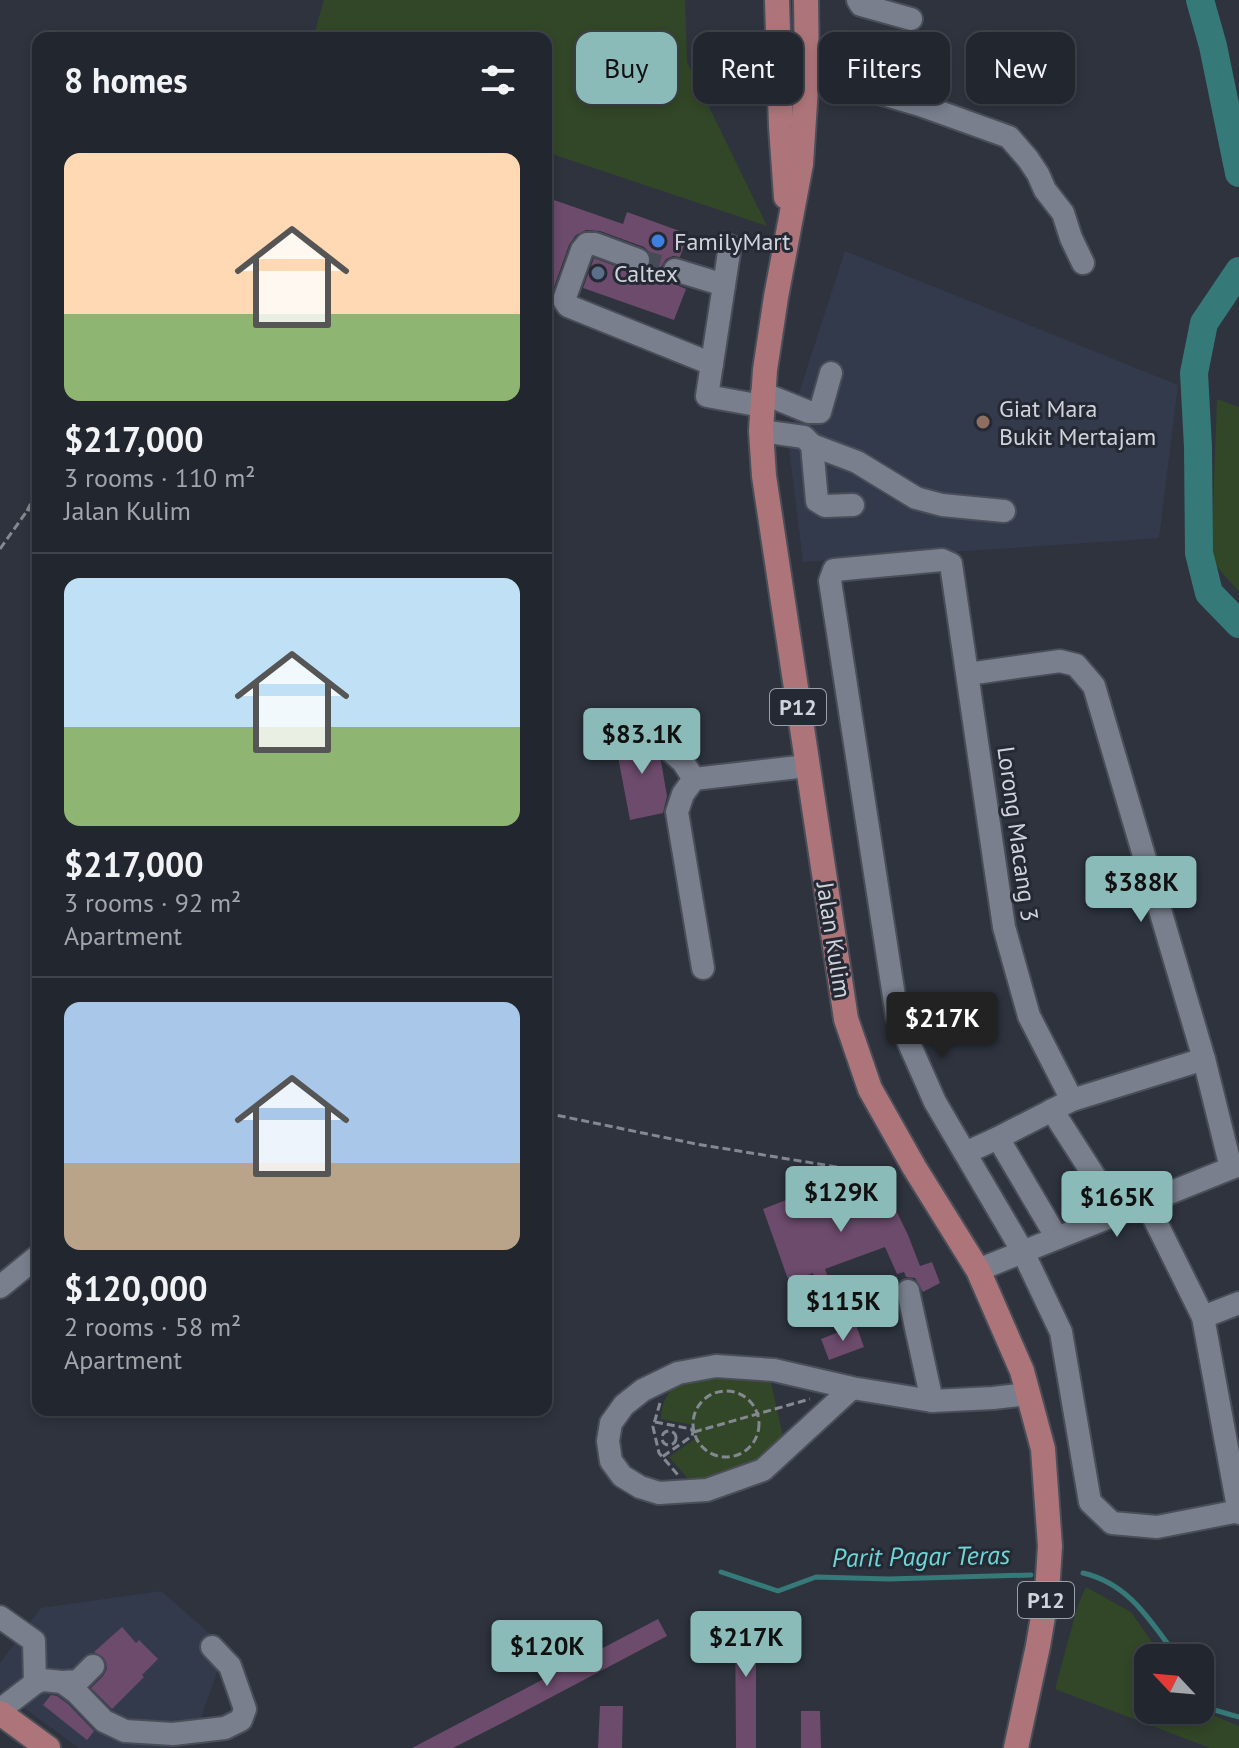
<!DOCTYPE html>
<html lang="en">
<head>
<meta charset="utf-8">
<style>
  :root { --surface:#22262e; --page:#2e323a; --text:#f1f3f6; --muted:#a2a5aa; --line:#3f434a; --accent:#8bbbb9 }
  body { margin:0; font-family:"PT Sans",sans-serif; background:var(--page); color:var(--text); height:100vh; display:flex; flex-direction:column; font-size:30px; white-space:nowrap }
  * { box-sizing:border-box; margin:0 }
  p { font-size:26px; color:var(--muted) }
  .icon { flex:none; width:44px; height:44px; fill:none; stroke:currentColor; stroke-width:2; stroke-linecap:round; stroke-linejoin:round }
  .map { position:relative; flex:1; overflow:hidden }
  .sheet { position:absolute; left:32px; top:32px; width:520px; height:1384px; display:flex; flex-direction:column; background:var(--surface); border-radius:16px; box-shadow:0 4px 12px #0003,0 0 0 2px var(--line) }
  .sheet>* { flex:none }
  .top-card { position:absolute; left:576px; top:32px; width:542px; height:72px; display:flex; gap:16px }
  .needle { width:52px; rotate:296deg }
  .buttons { position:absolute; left:1134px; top:1644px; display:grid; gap:16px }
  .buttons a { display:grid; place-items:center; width:80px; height:80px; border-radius:16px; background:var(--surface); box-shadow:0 4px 12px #0003,0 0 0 2px var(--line); font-size:40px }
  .price { position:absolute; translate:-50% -68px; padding:0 18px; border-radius:8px; background:var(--accent); color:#111; font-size:26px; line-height:52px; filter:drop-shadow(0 2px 4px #0008) }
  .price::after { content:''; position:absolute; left:50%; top:48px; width:24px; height:18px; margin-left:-12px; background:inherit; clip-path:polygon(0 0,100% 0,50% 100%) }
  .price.active { background:#222; color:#fff }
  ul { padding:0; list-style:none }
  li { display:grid; align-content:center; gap:16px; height:424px; padding:0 32px }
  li+li { border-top:2px solid var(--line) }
  li span { display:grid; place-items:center; height:248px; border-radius:16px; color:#555 }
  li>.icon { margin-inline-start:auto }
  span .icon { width:144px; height:144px; fill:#fffc; stroke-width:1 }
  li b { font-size:34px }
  h2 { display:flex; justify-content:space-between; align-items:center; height:96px; padding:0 32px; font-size:34px }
  .chip { padding:0 28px; border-radius:16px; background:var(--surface); box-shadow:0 4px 12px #0003,0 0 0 2px var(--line); font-size:28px; line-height:72px }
  .chip.active { background:var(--accent); color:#111 }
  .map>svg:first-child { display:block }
  .built { fill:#333a4c }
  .green { fill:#324727 }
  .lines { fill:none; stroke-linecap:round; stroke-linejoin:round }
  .stream { stroke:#367979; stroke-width:5 }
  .river { stroke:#367979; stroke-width:28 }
  .building { fill:#6c4b6c }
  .minor-tunnel { stroke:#464b56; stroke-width:22; stroke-dasharray:22 11; stroke-linecap:butt }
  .minor-casing { stroke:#4a4e58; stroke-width:26 }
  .major-casing { stroke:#4a4e58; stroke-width:28 }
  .path { stroke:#848891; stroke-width:3; stroke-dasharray:8 4; stroke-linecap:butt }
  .minor { stroke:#797f8d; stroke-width:22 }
  .major { stroke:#ad757a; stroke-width:24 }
  .shop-dot { fill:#3f7fe0; stroke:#242934; stroke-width:3 }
  .service-dot { fill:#5c6f8a; stroke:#242934; stroke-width:3 }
  .education-dot { fill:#8d6e63; stroke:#242934; stroke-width:3 }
  .labels { text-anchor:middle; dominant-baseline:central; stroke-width:6; stroke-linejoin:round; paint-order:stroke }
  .shield { fill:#242934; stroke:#9ca0a9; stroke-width:2 }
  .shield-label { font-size:22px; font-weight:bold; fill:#d0d3db }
  .poi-label { font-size:24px; fill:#d0d3db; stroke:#242934; text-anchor:start }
  .street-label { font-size:24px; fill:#d0d3db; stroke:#242934 }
  .water-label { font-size:26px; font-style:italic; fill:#6ed7d6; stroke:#242934 }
</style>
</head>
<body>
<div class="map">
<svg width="1239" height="1748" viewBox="0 0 1239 1748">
  <rect width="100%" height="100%" fill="#2e333e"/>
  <!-- built -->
  <g class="built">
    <polygon points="845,251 1178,385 1159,538 803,562 789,448 798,396"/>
    <polygon points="161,1591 226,1648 193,1739 170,1748 79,1748 0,1690 0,1663 41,1608"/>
  </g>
  <!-- green -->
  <g class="green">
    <polygon points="324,0 685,0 687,62 767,226 546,152 546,38 313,38"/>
    <polygon points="1217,399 1239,407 1239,592 1211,560"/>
    <path d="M715 1375 754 1377 771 1383 784 1441 751 1466 707 1479 690 1481 669 1457 696 1438 693 1425 661 1419C663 1383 685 1379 715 1375Z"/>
    <polygon points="1086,1587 1131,1612 1163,1658 1148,1658 1148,1710 1200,1710 1239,1726 1239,1748 1210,1748 1055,1689 1078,1605"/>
  </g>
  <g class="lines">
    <!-- stream -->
    <g class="stream">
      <polyline points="721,1572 778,1591 816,1577 889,1579 1031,1575"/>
      <path d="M1083 1573C1130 1584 1151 1622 1178 1658"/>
      <polyline points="1200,1688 1211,1709 1239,1717"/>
    </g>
    <!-- river -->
    <g class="river">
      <polyline points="1200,0 1213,46 1239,173"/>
      <polyline points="1239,271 1204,323 1194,373 1198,447 1199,553 1209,593 1239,624"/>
    </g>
  </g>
  <!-- building -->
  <g class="building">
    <polygon points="551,199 623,224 627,212 688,234 680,257 673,256 666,259 661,267 662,274 665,280 686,289 674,320 583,288 594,258 634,273 641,274 646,271 651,264 652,257 648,251 644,247 600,231 586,230 576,235 569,245 554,287 546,284 546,214"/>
    <polygon points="655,733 656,737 653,743 653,751 661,761 667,796 663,813 630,820 615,741"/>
    <polygon points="822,1186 891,1200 908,1235 920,1266 932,1262 940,1283 923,1292 915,1278 906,1277 904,1272 897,1274 885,1247 825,1269 829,1280 817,1284 813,1273 789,1282 763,1209"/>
    <polygon points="856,1325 864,1347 829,1360 821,1339"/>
    <polygon points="735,1611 756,1611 756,1748 736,1748"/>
    <polygon points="658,1619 667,1636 508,1720 453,1748 412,1748"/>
    <polygon points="122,1627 136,1643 139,1640 158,1659 142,1675 144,1677 112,1709 91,1688 103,1676 107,1669 106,1662 103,1657 94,1652"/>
    <polygon points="51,1695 57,1696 68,1704 94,1731 87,1740 43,1705"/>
    <polygon points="600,1706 623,1706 622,1748 598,1748"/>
    <polygon points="801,1711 820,1711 821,1748 801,1748"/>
  </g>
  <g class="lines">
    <!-- minor-tunnel -->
    <polyline class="minor-tunnel" points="638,260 675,270"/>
    <!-- minor casing -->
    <g class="minor-casing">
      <g id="minor">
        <polyline points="858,0 861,5 911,19"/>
        <polyline points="807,72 920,105 1009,137 1028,159 1038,174 1045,190 1063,213 1071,238 1083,263"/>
        <polyline points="730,246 707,396 762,406"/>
        <polyline points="638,260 595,244 587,244 582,250 564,300 568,306 712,364"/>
        <polyline points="675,270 724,285"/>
        <polyline points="762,393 809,412 820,412 831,373"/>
        <polyline points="761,431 804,437 812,445 817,501 825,506 853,505"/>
        <polyline points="812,445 857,462 916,498 942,505 1004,511"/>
        <polyline points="968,674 1060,661 1076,665 1094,686 1204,1059 1231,1168"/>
        <polyline points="666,747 683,762 694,779 807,766"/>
        <polyline points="694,779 683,794 677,812 703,968"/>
        <polyline points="1072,1100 1029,1016 1004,927 951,564 942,560 834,570 830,581 897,1016 935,1102 1023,1252 1061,1332 1090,1502 1112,1523 1157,1527 1239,1511"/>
        <polyline points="1052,1110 1118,1213"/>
        <polyline points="998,1138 1057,1238"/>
        <polyline points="965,1153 998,1138 1072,1100 1204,1059"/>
        <polyline points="1146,1202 1203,1317 1239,1513"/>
        <polyline points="978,1270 1239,1165"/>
        <polyline points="0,1287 38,1256"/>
        <polyline points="908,1291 932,1401"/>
        <polyline points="1203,1317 1239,1303"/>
        <polyline points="852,1388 763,1470 707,1490 659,1493 640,1487 622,1476 611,1461 608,1441 611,1423 624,1405 643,1390 678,1373 716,1366 774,1370 852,1388 932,1401 993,1398 1028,1394"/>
        <polyline points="0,1617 34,1641 35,1683"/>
        <polyline points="62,1682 78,1681 93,1666"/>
        <polyline points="0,1710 35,1683 43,1680 62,1682 77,1693 104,1721 125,1731 173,1734 225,1728 241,1720 245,1709 230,1666 212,1647"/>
      </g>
    </g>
    <!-- major casing -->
    <g class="major-casing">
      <g id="major">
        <polyline points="777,0 781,127 786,197"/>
        <polyline points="806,0 807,72 801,164 776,297 765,370 761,431 764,476 846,1019 870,1089 914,1167 978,1270 1022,1371 1043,1449 1050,1546 1047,1593 1038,1646 1016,1748"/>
        <polyline points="0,1713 48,1748"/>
      </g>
    </g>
    <!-- path -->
    <g class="path">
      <polyline points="27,511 38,488"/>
      <polyline points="0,549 27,511 38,506"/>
      <polyline points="546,1113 696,1144 874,1173 894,1170"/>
      <circle cx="726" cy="1424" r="33"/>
      <polyline points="660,1403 653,1427 659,1453 678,1475"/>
      <polyline points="655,1422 691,1429 693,1432 692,1436 662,1457"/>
      <circle cx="669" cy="1438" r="7"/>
      <polyline points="694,1432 810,1399"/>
    </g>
    <!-- minor -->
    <use href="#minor" class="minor"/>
    <!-- major -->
    <use href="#major" class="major"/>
  </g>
  <!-- markers -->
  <circle class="shop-dot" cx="658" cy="241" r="8"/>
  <circle class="service-dot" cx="598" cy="273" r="8"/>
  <circle class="education-dot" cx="983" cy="422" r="8"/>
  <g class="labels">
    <!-- shield labels -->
    <g class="shield">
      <rect x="770" y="689" width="56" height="36" rx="6"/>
      <rect x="1018" y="1582" width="56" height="36" rx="6"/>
    </g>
    <g class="shield-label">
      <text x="798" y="707">P12</text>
      <text x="1046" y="1600">P12</text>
    </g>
    <!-- poi labels -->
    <g class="poi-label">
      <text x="674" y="241">FamilyMart</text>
      <text x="614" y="273">Caltex</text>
      <text x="999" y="408">Giat Mara<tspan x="999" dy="28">Bukit Mertajam</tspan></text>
    </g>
    <!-- street labels -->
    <g class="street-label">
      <text transform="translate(1018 834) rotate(82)">Lorong Macang 3</text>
      <text transform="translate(834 940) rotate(81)">Jalan Kulim</text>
    </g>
    <!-- water labels -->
    <g class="water-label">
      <text transform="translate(921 1556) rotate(-1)">Parit Pagar Teras</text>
    </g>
  </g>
</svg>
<div class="buttons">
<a><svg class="needle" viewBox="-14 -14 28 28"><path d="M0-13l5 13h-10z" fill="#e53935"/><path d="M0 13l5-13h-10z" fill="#a2a5aa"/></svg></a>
</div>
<b class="price" style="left:642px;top:776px">$83.1K</b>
<b class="price" style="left:1141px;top:924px">$388K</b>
<b class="price active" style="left:942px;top:1060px">$217K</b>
<b class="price" style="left:841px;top:1234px">$129K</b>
<b class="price" style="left:1117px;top:1239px">$165K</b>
<b class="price" style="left:843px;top:1343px">$115K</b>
<b class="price" style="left:746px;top:1679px">$217K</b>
<b class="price" style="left:547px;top:1688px">$120K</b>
<div class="top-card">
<a class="chip active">Buy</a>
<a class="chip">Rent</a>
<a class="chip">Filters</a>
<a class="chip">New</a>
</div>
<section class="sheet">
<h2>8 homes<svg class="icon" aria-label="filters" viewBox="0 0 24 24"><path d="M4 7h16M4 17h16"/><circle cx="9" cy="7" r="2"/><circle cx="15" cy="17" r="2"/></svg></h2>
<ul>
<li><span style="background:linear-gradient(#ffd9b3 65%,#8fb573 0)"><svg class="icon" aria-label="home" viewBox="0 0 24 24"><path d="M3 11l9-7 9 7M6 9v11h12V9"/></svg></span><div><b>$217,000</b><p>3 rooms · 110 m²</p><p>Jalan Kulim</p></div></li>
<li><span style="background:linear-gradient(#bfe0f5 60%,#8fb573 0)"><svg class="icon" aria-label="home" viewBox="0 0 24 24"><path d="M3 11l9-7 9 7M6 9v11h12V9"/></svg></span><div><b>$217,000</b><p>3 rooms · 92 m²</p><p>Apartment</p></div></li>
<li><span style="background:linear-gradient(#a9c7e8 65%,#b9a48a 0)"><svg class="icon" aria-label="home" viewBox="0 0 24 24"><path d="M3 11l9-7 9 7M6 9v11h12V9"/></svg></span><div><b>$120,000</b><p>2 rooms · 58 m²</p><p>Apartment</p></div></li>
</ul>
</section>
</div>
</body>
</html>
